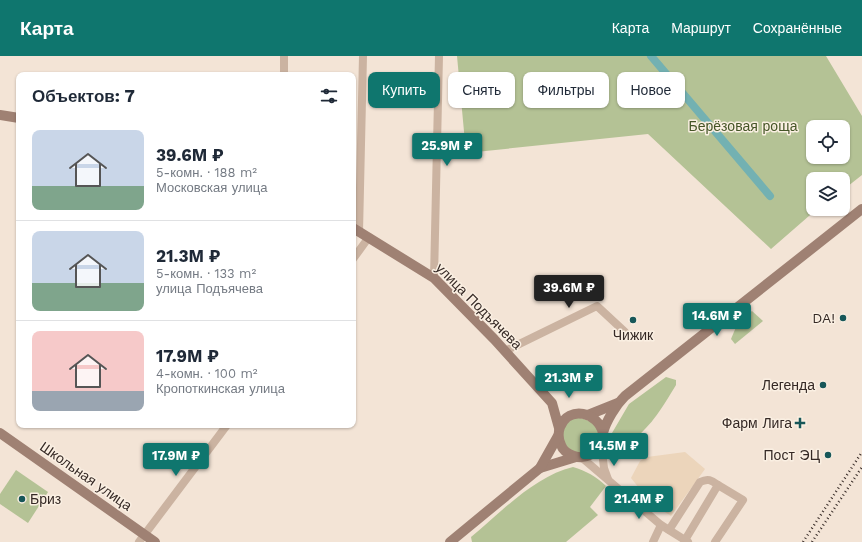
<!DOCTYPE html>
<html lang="ru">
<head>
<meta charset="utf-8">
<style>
  :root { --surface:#fff; --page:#f6f6f7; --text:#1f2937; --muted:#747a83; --line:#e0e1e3; --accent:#0f766e }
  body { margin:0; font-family:"Work Sans",sans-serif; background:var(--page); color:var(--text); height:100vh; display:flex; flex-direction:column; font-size:15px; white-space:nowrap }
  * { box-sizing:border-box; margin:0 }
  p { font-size:13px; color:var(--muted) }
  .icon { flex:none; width:22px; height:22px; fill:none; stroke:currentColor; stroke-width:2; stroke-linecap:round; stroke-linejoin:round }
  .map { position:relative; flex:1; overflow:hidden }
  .side { position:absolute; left:16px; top:16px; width:340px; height:356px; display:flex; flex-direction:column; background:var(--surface); border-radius:8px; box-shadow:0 1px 3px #0004 }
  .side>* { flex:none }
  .hud { position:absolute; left:368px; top:16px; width:380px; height:36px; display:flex; gap:8px }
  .buttons { position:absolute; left:806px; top:64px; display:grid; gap:8px }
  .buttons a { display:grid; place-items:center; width:44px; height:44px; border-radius:8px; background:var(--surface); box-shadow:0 1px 3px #0004; font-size:20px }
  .price { position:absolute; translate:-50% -34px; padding:0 9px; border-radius:4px; background:var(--accent); color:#fff; font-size:13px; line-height:26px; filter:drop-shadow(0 1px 2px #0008) }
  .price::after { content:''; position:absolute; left:50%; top:24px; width:12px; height:9px; margin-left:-6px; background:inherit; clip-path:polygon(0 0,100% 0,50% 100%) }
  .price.selected { background:#222; color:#fff }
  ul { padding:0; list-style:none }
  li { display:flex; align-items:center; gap:12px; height:100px; padding:0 16px }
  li+li { border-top:1px solid var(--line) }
  li span { display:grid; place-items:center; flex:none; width:112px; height:80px; border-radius:8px; color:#555 }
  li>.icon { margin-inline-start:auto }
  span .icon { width:48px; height:48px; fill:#fffc; stroke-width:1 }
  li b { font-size:17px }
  h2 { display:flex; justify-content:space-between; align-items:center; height:48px; padding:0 16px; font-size:17px }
  .pill { padding:0 14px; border-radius:8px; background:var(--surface); box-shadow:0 1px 3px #0004; font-size:14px; line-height:36px }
  .pill.selected { background:var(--accent); color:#fff }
  header { display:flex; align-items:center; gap:24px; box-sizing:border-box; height:56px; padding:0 20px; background:var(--accent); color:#fff }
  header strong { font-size:19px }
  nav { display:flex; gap:22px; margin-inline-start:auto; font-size:14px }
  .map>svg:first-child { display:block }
  .green { fill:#b4c295; fill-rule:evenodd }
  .plaza { fill:#ecd5bb }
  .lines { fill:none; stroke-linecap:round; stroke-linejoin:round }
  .canal { stroke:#73b1b2; stroke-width:8 }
  .street { stroke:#cbb3a1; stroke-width:8 }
  .secondary { stroke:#9f8173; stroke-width:10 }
  .rail { stroke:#352925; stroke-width:2.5; stroke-dasharray:1 3; stroke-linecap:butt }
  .poi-dot { fill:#175759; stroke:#faefe2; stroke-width:1.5 }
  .labels { text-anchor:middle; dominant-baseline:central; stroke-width:3; stroke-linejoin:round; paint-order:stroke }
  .park-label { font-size:14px; fill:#455527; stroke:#faefe2 }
  .street-label { font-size:14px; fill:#352925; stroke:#faefe2 }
  .poi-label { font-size:14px; fill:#352925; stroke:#faefe2; text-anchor:end }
</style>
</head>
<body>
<header>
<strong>Карта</strong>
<nav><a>Карта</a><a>Маршрут</a><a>Сохранённые</a></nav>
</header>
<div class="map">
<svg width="862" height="486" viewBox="0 0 862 486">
  <rect width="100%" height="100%" fill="#f3e4d6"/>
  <!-- green -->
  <g class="green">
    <path d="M457 0H826L862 60V119L843 134V123H813V153H817L771 193 648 78 466 97ZM813 71H843V101H813Z"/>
    <polygon points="752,255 763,265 735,288 731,283 739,264"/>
    <path d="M666 321 676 324V329C662 352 653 368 632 385H622L612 377 629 348Z"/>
    <polygon points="575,360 595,367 600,382 591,396 574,398 562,387 563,371"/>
    <path d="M573 411C586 415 596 420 606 430L590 451 598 459 566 486H472L471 481C501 456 535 420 573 411Z"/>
    <polygon points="16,414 48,436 28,467 0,448 0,438"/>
  </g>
  <!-- plaza -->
  <polygon class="plaza" points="685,396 705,413 671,460 651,447 631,422 640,405 647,401"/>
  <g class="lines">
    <!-- canal -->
    <polyline class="canal" points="651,0 770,140"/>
    <!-- street -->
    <g class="street">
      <polyline points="284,19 284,0"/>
      <polyline points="359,176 363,0"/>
      <polyline points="353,203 369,181"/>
      <polyline points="434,222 439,0"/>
      <polyline points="505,295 597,250 625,276"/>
      <polyline points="601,387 604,412 608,423"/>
      <polyline points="581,401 661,469 688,486"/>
      <path d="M669 474 700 426C708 422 711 424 718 429"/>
      <polyline points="685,484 718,429 743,444 715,486"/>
      <polyline points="139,486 227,369"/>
      <polyline points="653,486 661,469"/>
    </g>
    <!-- secondary -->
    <g class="secondary">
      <polyline points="0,59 19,62"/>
      <polyline points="353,172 434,222 494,283 552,347 559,372"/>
      <polyline points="588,359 618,347"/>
      <polyline points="0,377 155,486"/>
      <path d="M603 377C598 356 569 349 560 371 558 377 558 383 561 389 563 395 568 398 574 400 585 404 598 397 601 386 602 383 602 380 603 377 606 365 616 349 625 340L862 153"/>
      <polyline points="540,412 576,401"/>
      <polyline points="450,486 540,412 558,380"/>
    </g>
    <!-- rail -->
    <g class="rail">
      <polyline points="803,486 862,396"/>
      <polyline points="812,486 862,411"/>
    </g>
  </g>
  <!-- markers -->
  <g class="poi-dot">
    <circle cx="843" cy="262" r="4"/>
    <circle cx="633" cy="264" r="4"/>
    <circle cx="823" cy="329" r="4"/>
    <path d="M798 361h4v4h4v4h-4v4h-4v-4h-4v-4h4z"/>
    <circle cx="828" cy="399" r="4"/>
    <circle cx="22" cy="443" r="4"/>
  </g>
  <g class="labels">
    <!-- park labels -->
    <g class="park-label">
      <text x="743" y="70">Берёзовая роща</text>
    </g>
    <!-- street labels -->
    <g class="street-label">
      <text transform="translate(479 250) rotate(45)">улица Подъячева</text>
      <text transform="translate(86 420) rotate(35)">Школьная улица</text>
    </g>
    <!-- poi labels -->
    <g class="poi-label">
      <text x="835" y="262">DA!</text>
      <text x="633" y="279" text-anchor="middle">Чижик</text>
      <text x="815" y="329">Легенда</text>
      <text x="792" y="367">Фарм Лига</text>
      <text x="820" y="399">Пост ЭЦ</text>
      <text x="30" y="443" text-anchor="start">Бриз</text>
    </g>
  </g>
</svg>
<div class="buttons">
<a><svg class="icon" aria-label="locate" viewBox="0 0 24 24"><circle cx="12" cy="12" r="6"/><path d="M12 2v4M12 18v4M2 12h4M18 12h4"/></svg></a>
<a><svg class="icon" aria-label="layers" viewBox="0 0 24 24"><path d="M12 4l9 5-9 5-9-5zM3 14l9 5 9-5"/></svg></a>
</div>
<b class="price" style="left:447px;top:111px">25.9M ₽</b>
<b class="price selected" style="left:569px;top:253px">39.6M ₽</b>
<b class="price" style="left:717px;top:281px">14.6M ₽</b>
<b class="price" style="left:569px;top:343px">21.3M ₽</b>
<b class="price" style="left:614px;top:411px">14.5M ₽</b>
<b class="price" style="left:176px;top:421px">17.9M ₽</b>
<b class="price" style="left:639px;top:464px">21.4M ₽</b>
<div class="hud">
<a class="pill selected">Купить</a>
<a class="pill">Снять</a>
<a class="pill">Фильтры</a>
<a class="pill">Новое</a>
</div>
<section class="side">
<h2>Объектов: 7<svg class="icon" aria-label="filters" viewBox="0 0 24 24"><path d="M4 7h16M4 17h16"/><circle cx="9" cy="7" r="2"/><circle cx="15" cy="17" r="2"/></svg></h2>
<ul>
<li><span style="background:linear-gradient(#c9d6e8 70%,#7fa58c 0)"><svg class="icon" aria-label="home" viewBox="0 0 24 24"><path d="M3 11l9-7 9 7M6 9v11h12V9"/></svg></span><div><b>39.6M ₽</b><p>5-комн. · 188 m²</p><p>Московская улица</p></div></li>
<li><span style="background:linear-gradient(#c9d6e8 65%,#7fa58c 0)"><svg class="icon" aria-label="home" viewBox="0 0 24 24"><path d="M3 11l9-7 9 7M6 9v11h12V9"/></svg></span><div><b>21.3M ₽</b><p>5-комн. · 133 m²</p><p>улица Подъячева</p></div></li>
<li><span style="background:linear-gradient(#f6c9c9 75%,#9aa5b1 0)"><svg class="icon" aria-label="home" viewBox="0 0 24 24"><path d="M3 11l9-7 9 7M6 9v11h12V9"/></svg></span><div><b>17.9M ₽</b><p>4-комн. · 100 m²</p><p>Кропоткинская улица</p></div></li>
</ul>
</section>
</div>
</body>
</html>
